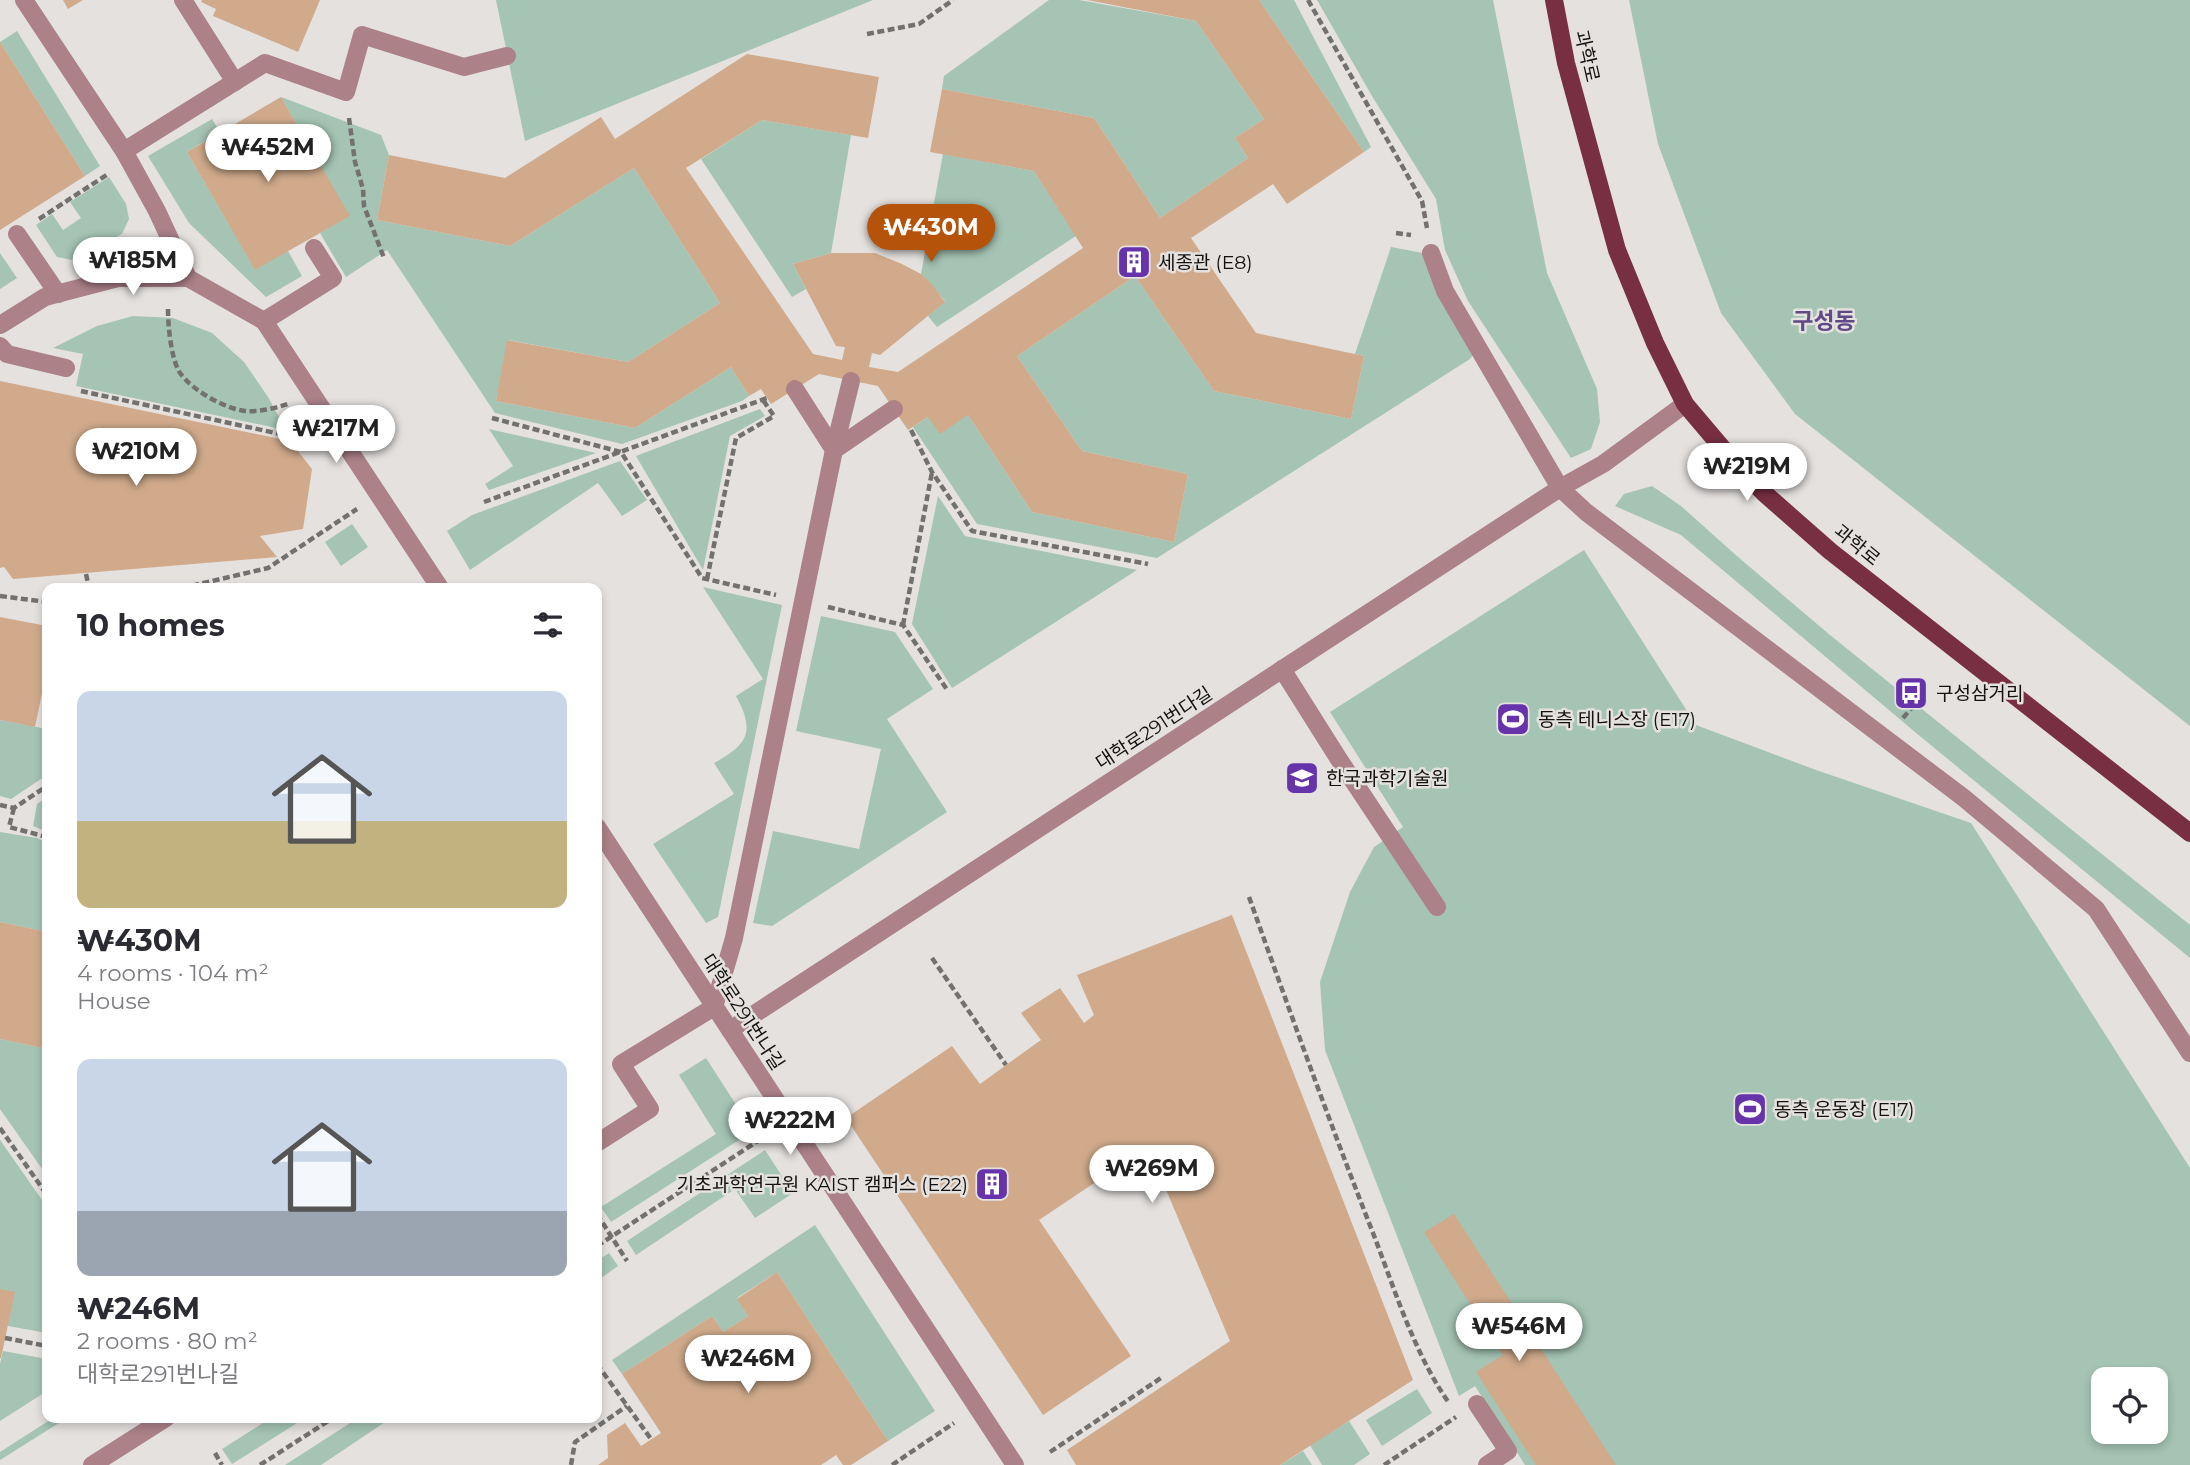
<!DOCTYPE html>
<html lang="en">
<head>
<meta charset="utf-8">
<style>
  :root { --surface:#fff; --page:#f7f7f7; --text:#2b2b33; --muted:#7c7c81; --accent:#b45309 }
  body { margin:0; font-family:Montserrat,"Noto Sans KR",sans-serif; background:var(--page); color:var(--text); height:100vh; display:flex; flex-direction:column; font-size:26px; white-space:nowrap }
  * { box-sizing:border-box; margin:0 }
  p { font-size:23px; color:var(--muted) }
  .icon { flex:none; width:38px; height:38px; fill:none; stroke:currentColor; stroke-width:2; stroke-linecap:round; stroke-linejoin:round }
  .map { position:relative; flex:1; overflow:hidden }
  .sheet { position:absolute; left:42px; top:583px; width:560px; height:840px; display:flex; flex-direction:column; background:var(--surface); border-radius:14px; box-shadow:0 4px 10px #0003 }
  .sheet>* { flex:none }
  .controls { position:absolute; left:2091px; top:1367px; display:grid; gap:14px }
  .controls a { display:grid; place-items:center; width:77px; height:77px; border-radius:14px; background:var(--surface); box-shadow:0 4px 10px #0003; font-size:35px }
  .price { position:absolute; translate:-50% -60px; padding:0 16px; border-radius:24px; background:#fff; color:#222; font-size:23px; line-height:46px; filter:drop-shadow(0 2px 4px #0008) }
  .price::after { content:''; position:absolute; left:50%; top:42px; width:21px; height:16px; margin-left:-10px; background:inherit; clip-path:polygon(0 0,100% 0,50% 100%) }
  .price.active { background:var(--accent); color:#fff }
  ul { padding:0; list-style:none }
  li { display:grid; align-content:center; gap:14px; height:371px; padding:0 35px }
  li span { display:grid; place-items:center; height:217px; border-radius:14px; color:#555 }
  li>.icon { margin-inline-start:auto }
  span .icon { width:126px; height:126px; fill:#fffc; stroke-width:1 }
  li b { font-size:30px }
  h2 { display:flex; justify-content:space-between; align-items:center; height:84px; padding:0 35px; font-size:30px }
  .map>svg:first-child { display:block }
  .green { fill:#a5c4b4; fill-rule:evenodd }
  .building { fill:#d0aa8b }
  .lines { fill:none; stroke-linecap:round; stroke-linejoin:round }
  .path { stroke:#737170; stroke-width:4.5; stroke-dasharray:7 3.5; stroke-linecap:butt }
  .minor { stroke:#ac8188; stroke-width:18 }
  .major { stroke:#782f41; stroke-width:18 }
  .labels { text-anchor:middle; dominant-baseline:central; stroke-width:5; stroke-linejoin:round; paint-order:stroke }
  .street-label { font-size:19px; fill:#131211; stroke:#e4e1df }
  .poi-label { font-size:19px; fill:#131211; stroke:#e4e1df; text-anchor:start }
  .quarter-label { font-size:23px; font-weight:bold; fill:#5f4987; stroke:#e4e1df }
</style>
</head>
<body>
<div class="map">
<svg width="2190" height="1465" viewBox="0 0 2190 1465">
  <rect width="100%" height="100%" fill="#e4e1df"/>
  <!-- green -->
  <g class="green">
    <polygon points="496,0 873,0 525,141"/>
    <polygon points="1049,0 1079,0 1196,21 1264,119 1235,138 1248,158 1160,218 1094,118 942,89 944,76"/>
    <polygon points="1259,0 1294,0 1371,147 1364,152"/>
    <polygon points="1317,0 1493,0 1547,273 1597,389 1600,422 1591,449 1571,458 1468,301 1445,250 1436,199 1372,96"/>
    <polygon points="1629,0 2190,0 2190,726 1795,414 1721,313 1658,144"/>
    <polygon points="17,31 100,166 85,176 0,42"/>
    <polygon points="281,97 381,135 389,155 377,220 510,246 634,168 720,303 628,362 508,340 496,401 635,428 731,367 749,396 742,401 622,444 495,413 387,250 346,277 320,233 349,216"/>
    <polygon points="212,119 220,132 187,152 255,269 288,251 302,276 266,297 189,223 148,156"/>
    <polygon points="762,120 851,135 831,253 793,264 806,289 792,297 701,159"/>
    <polygon points="943,154 1034,171 1076,236 937,327 928,316 945,301 921,274"/>
    <polygon points="109,177 126,204 129,219 122,234 72,260 57,257 36,225 52,214 63,230 81,218 70,202"/>
    <polygon points="1391,247 1423,253 1474,354 1470,359 1157,558 977,524 913,427 928,417 968,415 1032,512 1174,542 1188,474 1082,451 1017,356 1135,276 1214,391 1351,419 1364,356 1355,354"/>
    <polygon points="0,253 17,278 0,289"/>
    <polygon points="133,316 173,318 212,333 244,362 268,397 286,430 76,386 83,354 53,348 97,326"/>
    <polygon points="760,409 765,416 730,436 703,570 636,456"/>
    <polygon points="489,429 596,453 489,490 485,484 513,466"/>
    <polygon points="620,461 647,500 622,516 598,483 470,570 447,531 472,515"/>
    <polygon points="1652,486 1681,506 1738,557 1830,635 2190,925 2190,958 1921,737 1681,535 1615,506 1624,494"/>
    <polygon points="938,496 965,536 1137,570 952,688 912,624"/>
    <polygon points="352,524 368,547 341,566 325,542"/>
    <path d="M1584 550 1696 725 1816 770 1971 823 2190 1168V1465H1525L1475 1386 1459 1396 1325 1050 1320 982 1350 892 1374 847 1403 827 1330 712ZM2104 1379H2156V1432H2104Z"/>
    <path d="M703 587 782 605 718 917 706 923 653 844 734 794 714 763C747 745 756 732 736 696L763 679Z"/>
    <polygon points="821,616 895,632 933,689 887,719 947,812 772,926 753,923 773,831 859,849 881,749 796,731"/>
    <polygon points="0,720 47,729 47,775 11,799 0,796"/>
    <polygon points="47,797 47,832 33,826 37,804"/>
    <polygon points="0,832 37,838 47,843 47,932 0,922"/>
    <polygon points="0,1039 47,1049 47,1176 0,1109"/>
    <polygon points="706,1058 753,1131 611,1222 601,1207 716,1134 679,1075"/>
    <polygon points="0,1140 47,1207 47,1333 8,1326 0,1289"/>
    <polygon points="765,1150 793,1193 755,1218 735,1189 636,1255 627,1241"/>
    <polygon points="815,1225 935,1411 888,1441 777,1272 737,1298 748,1316 723,1332 712,1316 622,1374 612,1360"/>
    <polygon points="609,1253 618,1266 597,1281 597,1261"/>
    <polygon points="3,1351 47,1359 47,1391 0,1421 0,1364"/>
    <polygon points="1417,1389 1432,1413 1382,1446 1366,1420"/>
    <polygon points="53,1418 67,1418 0,1460 0,1452"/>
    <polygon points="271,1418 305,1418 232,1464 222,1449"/>
    <polygon points="358,1418 391,1418 321,1465 285,1465"/>
    <polygon points="1349,1421 1370,1454 1354,1465 1322,1465 1310,1445"/>
    <polygon points="1303,1451 1312,1465 1280,1465"/>
  </g>
  <!-- building -->
  <g class="building">
    <polygon points="63,0 83,0 68,9"/>
    <polygon points="202,0 320,0 298,52 213,16 216,9 201,2"/>
    <polygon points="1087,0 1259,0 1364,152 1287,204 1273,184 1191,238 1256,333 1364,356 1351,419 1214,391 1135,276 1017,356 1082,451 1188,474 1174,542 1032,512 968,415 940,434 928,417 908,430 878,386 819,374 771,404 761,389 749,396 731,367 635,428 496,401 507,340 628,362 720,303 634,168 510,246 377,220 389,155 505,178 601,117 615,139 747,54 879,77 868,138 762,120 686,168 813,354 842,360 845,347 836,346 793,264 831,253 875,253 902,264 921,274 930,282 945,302 880,355 872,353 869,367 898,372 1083,248 1034,171 930,152 942,89 1094,118 1160,218 1248,158 1235,138 1264,119 1196,21"/>
    <polygon points="0,42 85,176 0,230"/>
    <polygon points="281,97 350,216 255,270 187,152"/>
    <polygon points="0,381 290,441 312,469 303,529 260,536 277,557 13,579 4,567 0,568"/>
    <polygon points="0,617 47,626 47,669 35,727 0,720"/>
    <polygon points="1232,915 1413,1380 1280,1465 1076,1465 1067,1450 1230,1341 1148,1147 1039,1220 1131,1356 1043,1415 846,1118 952,1046 980,1084 1041,1040 1021,1013 1060,988 1084,1023 1094,1015 1077,975"/>
    <polygon points="0,922 47,932 47,1049 0,1039"/>
    <polygon points="1454,1214 1616,1465 1536,1465 1476,1372 1503,1355 1424,1232"/>
    <polygon points="777,1272 888,1441 851,1465 843,1465 836,1455 821,1465 598,1465 608,1458 607,1435 625,1423 641,1446 661,1433 622,1374 712,1316 723,1332 748,1316 737,1299"/>
    <polygon points="0,1289 15,1292 1,1358 0,1358"/>
  </g>
  <g class="lines">
    <!-- path -->
    <g class="path">
      <polyline points="1308,0 1422,201 1427,228"/>
      <polyline points="867,34 919,24 953,0"/>
      <polyline points="349,118 355,162 363,189 364,206 384,258"/>
      <polyline points="39,219 108,174"/>
      <polyline points="1396,233 1411,235"/>
      <path d="M168 309C168 326 171 359 180 373 193 391 224 408 245 411 260 412 275 408 288 404"/>
      <polyline points="81,391 308,440"/>
      <polyline points="492,418 621,452 702,578 776,595"/>
      <polyline points="911,430 932,472 972,531 1148,564"/>
      <polyline points="484,502 767,398"/>
      <polyline points="86,574 89,588"/>
      <polyline points="707,579 736,438 774,416 763,400"/>
      <polyline points="182,588 268,568 357,509"/>
      <polyline points="0,596 47,602"/>
      <polyline points="828,607 903,625 948,691"/>
      <polyline points="903,625 932,472"/>
      <polyline points="1903,718 1920,698"/>
      <polyline points="0,805 14,808 47,786"/>
      <polyline points="14,808 9,827 47,837"/>
      <path d="M1249 897C1289 1009 1329 1121 1373 1233 1395 1290 1414 1353 1449 1403"/>
      <polyline points="932,958 1006,1065"/>
      <polyline points="0,1128 47,1195"/>
      <polyline points="597,1214 627,1261"/>
      <polyline points="597,1246 767,1135"/>
      <polyline points="5,1338 47,1346"/>
      <polyline points="597,1364 651,1439"/>
      <polyline points="1050,1452 1161,1378"/>
      <polyline points="215,1453 222,1465"/>
      <polyline points="260,1465 333,1418"/>
      <polyline points="571,1465 575,1442 627,1406"/>
      <polyline points="892,1465 954,1423"/>
      <polyline points="1384,1465 1456,1417"/>
    </g>
    <!-- minor -->
    <g class="minor">
      <polyline points="24,0 124,151 157,211 188,278"/>
      <polyline points="183,0 235,82"/>
      <polyline points="124,151 265,63 346,92 362,35 464,67 507,56"/>
      <polyline points="17,234 58,294"/>
      <polyline points="1431,253 1445,291 1560,488 1586,512 1964,798 2096,909 2190,1053"/>
      <polyline points="264,321 333,278 314,248"/>
      <polyline points="0,325 45,297 118,278 188,278 264,321 440,588"/>
      <polyline points="0,346 7,354 66,368"/>
      <polyline points="795,389 834,450"/>
      <polyline points="834,450 894,409"/>
      <polyline points="1282,669 1340,761 1437,907"/>
      <polyline points="597,827 1015,1465"/>
      <polyline points="730,1030 1560,488 1603,464 1685,404"/>
      <polyline points="597,1143 650,1109 621,1064 714,1007 734,938 834,450 851,381"/>
      <polyline points="1477,1404 1508,1451 1487,1465"/>
      <polyline points="92,1465 166,1418"/>
    </g>
    <!-- major -->
    <polyline class="major" points="1554,0 1566,63 1617,250 1655,343 1685,404 1735,463 1764,493 1830,551 2190,833"/>
  </g>
  <!-- icons -->
  <defs>
    <g id="building-square" transform="scale(1.75)"><rect x="-9" y="-9" width="18" height="18" rx="4" fill="#63a" stroke="#e4e1df"/><path d="M-4-6H4V6H1V3H-1V6H-4ZM-2.5-4.3h1.7v1.8h-1.7ZM.8-4.3h1.7v1.8H.8ZM-2.5-1h1.7V.8h-1.7ZM.8-1h1.7V.8H.8Z" fill="#fff"/></g>
    <g id="bus-square" transform="scale(1.75)"><rect x="-9" y="-9" width="18" height="18" rx="4" fill="#63a" stroke="#e4e1df"/><path d="M-5-6H5V4H4V6H2V4H-2V6H-4V4H-5ZM-3.5-4V0h7V-4ZM-3.5 1.2v1.5H-2V1.2ZM2 1.2v1.5H3.5V1.2Z" fill="#fff"/></g>
    <g id="stadium-square" transform="scale(1.75)"><rect x="-9" y="-9" width="18" height="18" rx="4" fill="#63a" stroke="#e4e1df"/><path d="M0-5a6.5 5 0 1 0 0 10a6.5 5 0 1 0 0-10ZM-3.5-1.8h7v3.6h-7Z" fill="#fff"/></g>
    <g id="university-square" transform="scale(1.75)"><rect x="-9" y="-9" width="18" height="18" rx="4" fill="#63a" stroke="#e4e1df"/><path d="M0-5L7-2L0 1L-7-2ZM-4 1L0 2.5L4 1V4Q0 6-4 4Z" fill="#fff"/></g>
  </defs>
  <g fill-rule="evenodd">
    <use href="#building-square" x="1134" y="262"/>
    <use href="#bus-square" x="1911" y="693"/>
    <use href="#stadium-square" x="1513" y="719"/>
    <use href="#university-square" x="1302" y="778"/>
    <use href="#stadium-square" x="1750" y="1109"/>
    <use href="#building-square" x="992" y="1184"/>
  </g>
  <g class="labels">
    <!-- street labels -->
    <g class="street-label">
      <text transform="translate(1587 56) rotate(77)">과학로</text>
      <text transform="translate(1857 545) rotate(39)">과학로</text>
      <text transform="translate(1154 728) rotate(-33)">대학로291번다길</text>
      <text transform="translate(743 1012) rotate(57)">대학로291번나길</text>
    </g>
    <!-- poi labels -->
    <g class="poi-label">
      <text x="1158" y="262">세종관 (E8)</text>
      <text x="1936" y="693">구성삼거리</text>
      <text x="1538" y="719">동측 테니스장 (E17)</text>
      <text x="1326" y="778">한국과학기술원</text>
      <text x="1774" y="1109">동측 운동장 (E17)</text>
      <text x="968" y="1184" text-anchor="end">기초과학연구원 KAIST 캠퍼스 (E22)</text>
    </g>
    <!-- quarter labels -->
    <g class="quarter-label">
      <text x="1824" y="321">구성동</text>
    </g>
  </g>
</svg>
<div class="controls">
<a><svg class="icon" aria-label="locate" viewBox="0 0 24 24"><circle cx="12" cy="12" r="6"/><path d="M12 2v4M12 18v4M2 12h4M18 12h4"/></svg></a>
</div>
<b class="price" style="left:268px;top:184px">₩452M</b>
<b class="price active" style="left:931px;top:264px">₩430M</b>
<b class="price" style="left:133px;top:297px">₩185M</b>
<b class="price" style="left:336px;top:465px">₩217M</b>
<b class="price" style="left:136px;top:488px">₩210M</b>
<b class="price" style="left:1747px;top:503px">₩219M</b>
<b class="price" style="left:790px;top:1157px">₩222M</b>
<b class="price" style="left:1152px;top:1205px">₩269M</b>
<b class="price" style="left:1519px;top:1363px">₩546M</b>
<b class="price" style="left:748px;top:1395px">₩246M</b>
<section class="sheet">
<h2>10 homes<svg class="icon" aria-label="filters" viewBox="0 0 24 24"><path d="M4 7h16M4 17h16"/><circle cx="9" cy="7" r="2"/><circle cx="15" cy="17" r="2"/></svg></h2>
<ul>
<li><span style="background:linear-gradient(#c9d6e8 60%,#c2b280 0)"><svg class="icon" aria-label="home" viewBox="0 0 24 24"><path d="M3 11l9-7 9 7M6 9v11h12V9"/></svg></span><div><b>₩430M</b><p>4 rooms · 104 m²</p><p>House</p></div></li>
<li><span style="background:linear-gradient(#c9d6e8 70%,#9aa5b1 0)"><svg class="icon" aria-label="home" viewBox="0 0 24 24"><path d="M3 11l9-7 9 7M6 9v11h12V9"/></svg></span><div><b>₩246M</b><p>2 rooms · 80 m²</p><p>대학로291번나길</p></div></li>
</ul>
</section>
</div>
</body>
</html>
